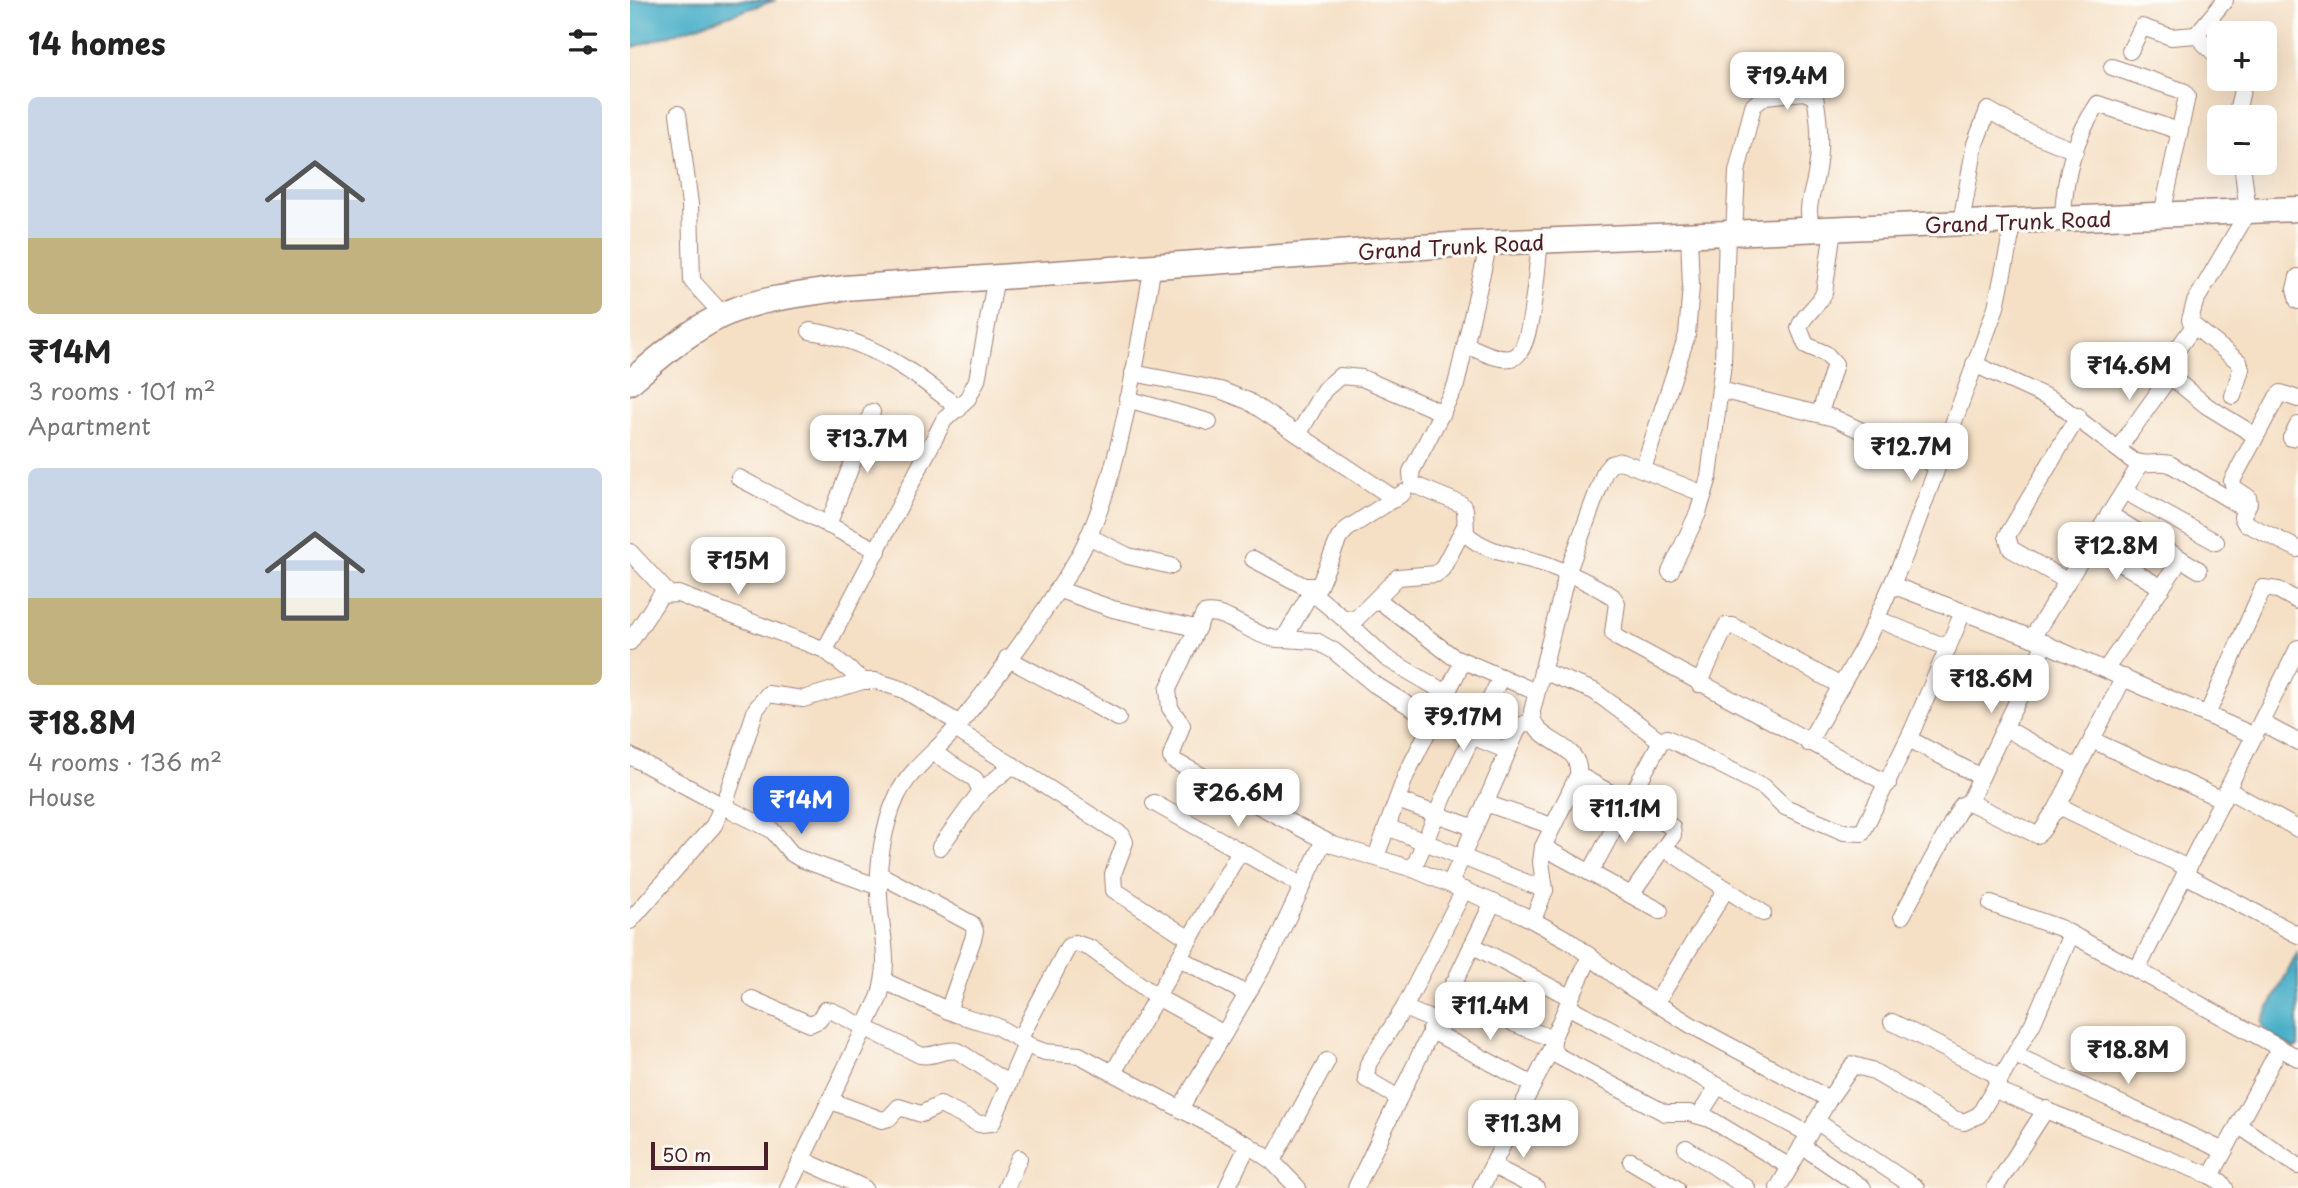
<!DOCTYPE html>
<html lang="en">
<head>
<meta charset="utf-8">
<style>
  :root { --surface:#fff; --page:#f2f2f2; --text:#222; --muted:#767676; --accent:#2563eb }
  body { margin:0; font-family:"Playpen Sans",sans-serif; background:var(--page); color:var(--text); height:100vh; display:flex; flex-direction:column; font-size:26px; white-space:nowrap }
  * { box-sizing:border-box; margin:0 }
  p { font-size:23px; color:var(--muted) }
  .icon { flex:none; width:38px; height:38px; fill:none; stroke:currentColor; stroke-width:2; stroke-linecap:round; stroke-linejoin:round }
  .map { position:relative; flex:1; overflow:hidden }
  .drawer { display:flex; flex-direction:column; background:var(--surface); width:630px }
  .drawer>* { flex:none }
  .buttons { position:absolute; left:1577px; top:21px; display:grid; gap:14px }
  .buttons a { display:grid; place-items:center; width:70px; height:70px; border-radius:10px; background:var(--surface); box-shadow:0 7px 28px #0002; font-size:35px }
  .scale { position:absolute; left:21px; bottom:18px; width:117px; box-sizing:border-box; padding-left:7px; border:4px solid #4a1f2b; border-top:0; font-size:19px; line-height:24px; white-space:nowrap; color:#4a1f2b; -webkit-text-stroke:5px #fdfcf7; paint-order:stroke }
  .price { position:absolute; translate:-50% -60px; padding:0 16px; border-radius:14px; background:#fff; color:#222; font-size:23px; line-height:46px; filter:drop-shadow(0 2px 4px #0008) }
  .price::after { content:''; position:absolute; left:50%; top:42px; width:21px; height:16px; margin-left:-10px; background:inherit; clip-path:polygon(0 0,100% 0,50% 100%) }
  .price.current { background:var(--accent); color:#fff }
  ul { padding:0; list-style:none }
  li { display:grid; align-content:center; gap:14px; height:371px; padding:0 28px }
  li span { display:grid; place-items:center; height:217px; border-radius:10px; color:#555 }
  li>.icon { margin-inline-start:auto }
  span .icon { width:126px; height:126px; fill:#fffc; stroke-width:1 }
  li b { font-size:30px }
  h2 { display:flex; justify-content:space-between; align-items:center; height:84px; padding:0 28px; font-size:30px }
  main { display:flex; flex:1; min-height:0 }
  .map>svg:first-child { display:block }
  .water { fill:#48afc8; stroke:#49677a; stroke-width:2 }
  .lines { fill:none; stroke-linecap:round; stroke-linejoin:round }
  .street-casing { stroke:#a08078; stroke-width:18 }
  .primary-casing { stroke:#a08078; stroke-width:27 }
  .street { stroke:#fff; stroke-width:16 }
  .primary { stroke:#fff; stroke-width:24 }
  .labels { text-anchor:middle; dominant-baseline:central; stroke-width:6; stroke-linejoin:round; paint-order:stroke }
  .street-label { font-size:21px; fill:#4a1f2b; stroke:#fdfcf7 }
</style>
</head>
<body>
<main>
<section class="drawer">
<h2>14 homes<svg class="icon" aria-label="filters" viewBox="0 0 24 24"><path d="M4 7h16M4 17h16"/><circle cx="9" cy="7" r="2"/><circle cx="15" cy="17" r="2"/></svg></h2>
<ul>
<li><span style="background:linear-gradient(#c9d6e8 65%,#c2b280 0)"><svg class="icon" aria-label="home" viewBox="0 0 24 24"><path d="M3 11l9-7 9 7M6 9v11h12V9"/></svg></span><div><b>₹14M</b><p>3 rooms · 101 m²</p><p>Apartment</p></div></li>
<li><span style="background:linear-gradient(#c9d6e8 60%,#c2b280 0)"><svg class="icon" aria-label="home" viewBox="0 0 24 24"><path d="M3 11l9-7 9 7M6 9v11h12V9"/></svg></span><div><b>₹18.8M</b><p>4 rooms · 136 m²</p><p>House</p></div></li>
</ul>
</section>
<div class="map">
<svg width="1668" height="1188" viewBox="0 0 1668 1188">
  <rect width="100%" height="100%" fill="#fdfcf7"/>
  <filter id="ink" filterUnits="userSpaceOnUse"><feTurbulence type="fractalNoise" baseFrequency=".0143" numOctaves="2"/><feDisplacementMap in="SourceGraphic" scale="14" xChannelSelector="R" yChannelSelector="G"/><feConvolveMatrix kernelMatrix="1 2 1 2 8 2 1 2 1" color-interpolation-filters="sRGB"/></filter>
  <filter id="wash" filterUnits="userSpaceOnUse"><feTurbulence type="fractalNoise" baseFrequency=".00686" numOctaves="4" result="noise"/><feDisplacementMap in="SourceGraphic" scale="28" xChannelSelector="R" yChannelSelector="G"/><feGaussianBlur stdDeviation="1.57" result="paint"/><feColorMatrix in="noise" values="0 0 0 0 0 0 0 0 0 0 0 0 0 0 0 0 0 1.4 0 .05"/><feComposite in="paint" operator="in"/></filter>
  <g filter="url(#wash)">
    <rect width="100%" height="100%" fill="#f5e0c6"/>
    <!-- water -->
    <g class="water">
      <polygon points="0,0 146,0 0,48"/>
      <polygon points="1668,952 1668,1047 1664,1049 1634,1030 1632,1021"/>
    </g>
  </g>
  <g filter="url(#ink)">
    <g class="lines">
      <!-- street casing -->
      <g class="street-casing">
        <g id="street">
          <polyline points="1500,51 1512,27 1541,37 1566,35"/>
          <polyline points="1589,58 1566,35 1595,0"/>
          <polyline points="1482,67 1553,91 1557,96 1532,215"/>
          <polyline points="48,114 60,204 62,281 93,315"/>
          <polyline points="1606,117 1613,85 1610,79"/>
          <path d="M1433 219C1434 178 1444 138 1468 104L1549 131"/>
          <polyline points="1331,223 1345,144 1358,110 1393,130 1445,151"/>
          <path d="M1104 233 1107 172 1123 106 1135 96 1174 92 1185 97C1190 123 1191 149 1186 175 1182 197 1175 207 1182 229"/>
          <path d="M859 243 826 385 781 472 782 484 831 504 835 509 836 534C859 555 890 555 918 565 939 573 962 584 982 596L987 603 983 633 988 638 1258 784"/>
          <polyline points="1668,277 1665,289 1668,301"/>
          <polyline points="1564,326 1538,362 1540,376 1577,406 1626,436"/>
          <path d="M180 331C239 340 284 371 329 409"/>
          <path d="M836 345C849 350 871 363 884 357 903 350 907 262 910 241"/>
          <path d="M1344 364 1423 400 1503 461C1516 467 1527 460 1540 464L1615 509"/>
          <polyline points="503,373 590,390 618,401 765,499"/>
          <polyline points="1090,390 1204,418 1307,466"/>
          <polyline points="1603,396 1611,369 1609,362 1564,326 1560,320 1565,302 1618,212 1612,163"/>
          <polyline points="497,399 579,422"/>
          <polyline points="1668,399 1651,393 1647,397 1602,481 1604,488 1618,497 1619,503 1612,517 1615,523 1668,549"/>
          <path d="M1190 413 1205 364 1196 354 1176 345 1169 328C1174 313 1188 307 1194 293L1203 229"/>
          <polyline points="669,433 694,390 710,376 732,378 813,413"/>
          <polyline points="1661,438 1668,425"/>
          <polyline points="1488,449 1540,376"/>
          <polyline points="1013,469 1057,335 1061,286 1059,235"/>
          <polyline points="109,478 248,551"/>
          <polyline points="1494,491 1586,542"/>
          <polyline points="1479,514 1569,570"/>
          <polyline points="198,525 242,412"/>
          <polyline points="458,536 498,556 541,566"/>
          <polyline points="1460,545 1532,588"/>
          <polyline points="0,552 38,593"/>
          <polyline points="623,559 674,586 689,586 709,538 717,529 773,493"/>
          <polyline points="1040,572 1068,513 1079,477 1093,363 1097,233"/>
          <polyline points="1437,581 1381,549 1377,536 1448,416"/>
          <polyline points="1262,585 1402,638 1625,736"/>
          <polyline points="675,587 713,618 726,619 768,577 806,574 812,569 835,526"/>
          <polyline points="427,589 483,609 565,628"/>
          <path d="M681 592 654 639C628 642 597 608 574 614L538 689 540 708 552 725 541 757 544 761 703 845 783 869 893 915 940 941 997 985 1061 1025 1199 1099"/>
          <polyline points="747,599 822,656 906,692"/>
          <polyline points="713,618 756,658 816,693"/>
          <polyline points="1247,619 1318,648"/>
          <polyline points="1402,638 1510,465"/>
          <polyline points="654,639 686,641 704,651 744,684 802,720 878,751"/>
          <polyline points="0,642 31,595 48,594 195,650 233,681"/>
          <polyline points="195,650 314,420 338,398 347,380 366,277"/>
          <polyline points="377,658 488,718"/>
          <polyline points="1476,669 1551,559"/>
          <polyline points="912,671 964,691 1031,741"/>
          <polyline points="1069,684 1096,626 1103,626 1211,686"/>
          <polyline points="1577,715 1633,588 1648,590 1668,601"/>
          <polyline points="1632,723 1668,742"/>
          <polyline points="1375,728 1447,768"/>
          <polyline points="325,729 492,835 495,842 483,874 484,890 560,939"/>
          <polyline points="1279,739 1351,777"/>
          <polyline points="1462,740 1593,800"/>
          <polyline points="1178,743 1235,644 1275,555 1366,307 1384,221"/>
          <polyline points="304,753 345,779 351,791 310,847"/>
          <polyline points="0,756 89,804 90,811 84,825 0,921"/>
          <polyline points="948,775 1042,827 1043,835 1001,895"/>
          <polyline points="1598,790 1668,829"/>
          <polyline points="351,791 383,765"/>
          <polyline points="767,800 845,828"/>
          <polyline points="1339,802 1415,643"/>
          <polyline points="524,803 673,886"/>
          <polyline points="855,803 922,826"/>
          <polyline points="89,804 142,830 161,853 171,859 249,887"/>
          <polyline points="94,806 126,709 138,694 173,699 233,681 246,681 274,690 330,724"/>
          <polyline points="1426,810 1494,677"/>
          <polyline points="757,827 915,890"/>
          <polyline points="913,847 1030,911"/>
          <polyline points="1034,848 1133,913"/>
          <polyline points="746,857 776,775 833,661"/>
          <polyline points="783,869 823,776 871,677"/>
          <polyline points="960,873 1031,741 1037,738 1134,787 1155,807 1214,832 1232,833 1283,729 1333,612"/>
          <polyline points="249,874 342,924 345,931 343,939 318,1011"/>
          <polyline points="1555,875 1668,935"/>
          <polyline points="820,884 887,731 892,725 902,721"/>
          <polyline points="1361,904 1430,928 1668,1058"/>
          <path d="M1272 916 1326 815 1332 805 1339 802 1407 835C1419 828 1417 811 1433 808L1558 868"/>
          <path d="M903 920 915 890 911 862 913 847 948 775C952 740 901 745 902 711L937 574 975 471 981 464 991 461 1074 494"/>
          <polyline points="842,945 941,998"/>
          <polyline points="960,956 924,1035 922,1047 926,1055 1035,1113 1059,1113 1080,1119 1160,1167"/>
          <polyline points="549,958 617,994"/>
          <polyline points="1507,970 1668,648"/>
          <polyline points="254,981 326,1014 366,1026 404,1048 415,1052 449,1055 618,1145 642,1161 668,1188"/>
          <polyline points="823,984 885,1024 923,1039"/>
          <path d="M122 999 180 1024 189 1020 195 1010 202 1011 290 1055C305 1058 314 1048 328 1051L379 1084"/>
          <polyline points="1026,1003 1096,889"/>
          <polyline points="937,1006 1179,1134"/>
          <polyline points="774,1008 805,1021"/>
          <polyline points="1262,1022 1363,1073 1372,1093 1581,1176 1591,1182 1595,1188"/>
          <polyline points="800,1030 903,1085"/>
          <polyline points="389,1040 438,947 445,943 460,948 527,997 594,1034"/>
          <polyline points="1385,1055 1594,1151"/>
          <polyline points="483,1073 610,851"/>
          <polyline points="767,1097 736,1079 738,1064 774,1008 834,890"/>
          <polyline points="201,1101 252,1120 259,1118 269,1107 291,1114 310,1105 349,1124 362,1123 396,1044"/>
          <polyline points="550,1109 640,955 694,840"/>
          <polyline points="1070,1114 1088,1086"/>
          <polyline points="1186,1121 1286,1188"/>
          <polyline points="1608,1125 1668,1166"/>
          <polyline points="1172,1146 1233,1188"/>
          <polyline points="1056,1148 1117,1188"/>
          <polyline points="173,1160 234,1188"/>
          <polyline points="642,1161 697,1061"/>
          <polyline points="1001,1161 1046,1188"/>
          <polyline points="863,1166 906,1188"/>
          <polyline points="1581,1176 1649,1049"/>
          <path d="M158 1188 249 998C262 955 250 937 249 894 247 864 254 824 267 796 279 770 307 751 325 729 366 679 409 621 443 566 490 490 506 355 523 266"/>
          <polyline points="376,1188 389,1158"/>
          <polyline points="597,1188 618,1145"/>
          <polyline points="726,1188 863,902"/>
          <polyline points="851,1188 922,1047"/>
          <polyline points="1148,1188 1199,1099 1223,1065 1241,1070 1324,1119 1334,1122 1349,1115 1403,1023 1441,934"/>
          <polyline points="1365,1188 1416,1109"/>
        </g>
      </g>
      <!-- primary casing -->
      <g class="primary-casing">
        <path id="primary" d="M0 382C31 356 64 326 102 311 137 297 177 294 214 288L835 244 1668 209"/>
      </g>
      <!-- street -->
      <use href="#street" class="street"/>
      <!-- primary -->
      <use href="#primary" class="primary"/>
    </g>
  </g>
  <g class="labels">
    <!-- street labels -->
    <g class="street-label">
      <text transform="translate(1388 221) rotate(-2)">Grand Trunk Road</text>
      <text transform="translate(821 246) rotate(-3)">Grand Trunk Road</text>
    </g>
  </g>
</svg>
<div class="buttons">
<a>+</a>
<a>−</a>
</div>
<div class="scale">50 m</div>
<b class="price" style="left:1157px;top:112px">₹19.4M</b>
<b class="price" style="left:1499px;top:402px">₹14.6M</b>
<b class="price" style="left:237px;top:475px">₹13.7M</b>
<b class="price" style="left:1281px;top:483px">₹12.7M</b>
<b class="price" style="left:1486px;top:582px">₹12.8M</b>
<b class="price" style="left:108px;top:597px">₹15M</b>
<b class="price" style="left:1361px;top:715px">₹18.6M</b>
<b class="price" style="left:833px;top:753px">₹9.17M</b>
<b class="price" style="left:608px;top:829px">₹26.6M</b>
<b class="price current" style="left:171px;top:836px">₹14M</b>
<b class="price" style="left:995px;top:845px">₹11.1M</b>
<b class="price" style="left:860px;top:1042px">₹11.4M</b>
<b class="price" style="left:1498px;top:1086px">₹18.8M</b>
<b class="price" style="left:893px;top:1160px">₹11.3M</b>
</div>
</main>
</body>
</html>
